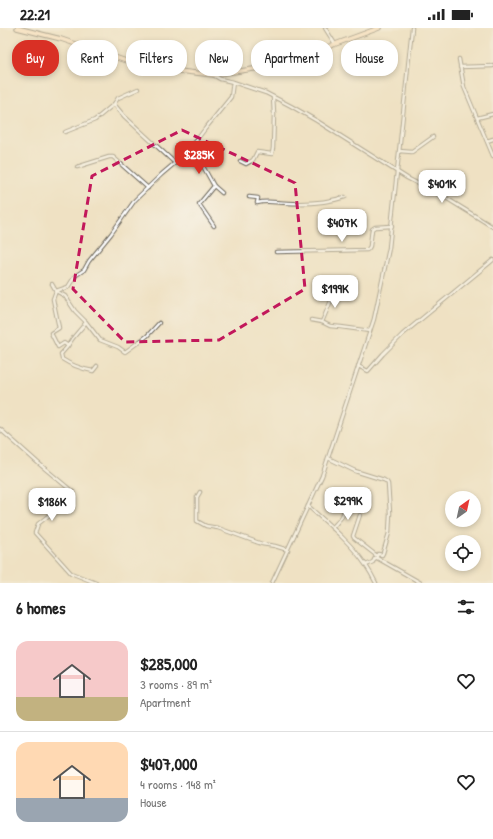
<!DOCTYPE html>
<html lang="en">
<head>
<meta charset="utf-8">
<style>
  :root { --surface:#fff; --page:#f2f2f2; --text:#222; --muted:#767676; --line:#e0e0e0; --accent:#d93025 }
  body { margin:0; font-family:"Patrick Hand",sans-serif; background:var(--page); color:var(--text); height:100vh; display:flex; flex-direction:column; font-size:15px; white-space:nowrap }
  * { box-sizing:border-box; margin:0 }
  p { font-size:13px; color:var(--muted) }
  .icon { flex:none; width:22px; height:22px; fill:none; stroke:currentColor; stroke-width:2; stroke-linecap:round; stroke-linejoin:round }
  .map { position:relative; height:555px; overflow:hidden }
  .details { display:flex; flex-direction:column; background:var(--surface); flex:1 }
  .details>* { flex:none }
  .hud { position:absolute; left:12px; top:12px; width:469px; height:36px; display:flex; gap:8px }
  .needle { width:26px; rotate:33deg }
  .fabs { position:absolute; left:445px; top:463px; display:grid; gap:8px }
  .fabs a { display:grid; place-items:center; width:36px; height:36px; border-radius:50%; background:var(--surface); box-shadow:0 2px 6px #0003; font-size:20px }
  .price { position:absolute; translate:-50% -34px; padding:0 9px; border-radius:8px; background:#fff; color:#222; font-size:13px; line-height:26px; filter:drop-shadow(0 1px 2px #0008) }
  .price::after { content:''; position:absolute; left:50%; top:24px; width:12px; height:9px; margin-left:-6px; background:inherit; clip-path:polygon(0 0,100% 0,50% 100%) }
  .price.on { background:var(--accent); color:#fff }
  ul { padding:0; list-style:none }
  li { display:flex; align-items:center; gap:12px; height:100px; padding:0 16px }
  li+li { border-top:1px solid var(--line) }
  li span { display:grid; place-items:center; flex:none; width:112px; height:80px; border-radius:12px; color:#555 }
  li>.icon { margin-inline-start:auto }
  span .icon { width:48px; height:48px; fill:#fffc; stroke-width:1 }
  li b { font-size:17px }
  h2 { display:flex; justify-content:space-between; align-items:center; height:48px; padding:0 16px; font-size:17px }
  .tag { padding:0 14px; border-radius:16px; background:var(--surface); box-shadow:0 2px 6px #0003; font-size:14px; line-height:36px }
  .tag.on { background:var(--accent); color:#fff }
  .status { display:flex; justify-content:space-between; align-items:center; height:28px; padding:0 20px; background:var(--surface); direction:ltr }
  .status svg { height:11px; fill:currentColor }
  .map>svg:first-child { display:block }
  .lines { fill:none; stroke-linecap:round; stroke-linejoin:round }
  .street-casing { stroke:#666156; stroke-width:4.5 }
  .secondary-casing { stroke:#666156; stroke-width:5.5 }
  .street { stroke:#fff; stroke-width:2.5 }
  .secondary { stroke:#fee4c6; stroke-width:3.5 }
  .marked { fill:none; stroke:#c2185b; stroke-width:3; stroke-dasharray:8 5; stroke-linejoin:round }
</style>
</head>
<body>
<div class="status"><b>22:21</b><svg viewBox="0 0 49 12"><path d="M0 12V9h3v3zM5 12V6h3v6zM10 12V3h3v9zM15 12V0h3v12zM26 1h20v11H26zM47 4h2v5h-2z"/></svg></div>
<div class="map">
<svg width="493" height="555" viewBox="0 0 493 555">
  <rect width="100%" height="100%" fill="#f7f3e8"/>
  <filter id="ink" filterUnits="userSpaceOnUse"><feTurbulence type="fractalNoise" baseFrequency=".025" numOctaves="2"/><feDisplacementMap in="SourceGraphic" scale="8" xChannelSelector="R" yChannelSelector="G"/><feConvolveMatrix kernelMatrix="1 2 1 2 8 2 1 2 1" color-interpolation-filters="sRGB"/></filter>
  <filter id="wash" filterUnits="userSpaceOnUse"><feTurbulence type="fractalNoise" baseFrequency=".012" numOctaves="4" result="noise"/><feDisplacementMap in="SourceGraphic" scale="16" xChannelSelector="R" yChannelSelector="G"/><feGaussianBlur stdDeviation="0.9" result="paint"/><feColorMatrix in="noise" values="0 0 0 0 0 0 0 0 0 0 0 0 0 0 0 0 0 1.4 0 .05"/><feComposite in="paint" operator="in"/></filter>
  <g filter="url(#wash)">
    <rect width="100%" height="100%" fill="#efe1c3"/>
  </g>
  <g filter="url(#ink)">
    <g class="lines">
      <!-- street casing -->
      <g class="street-casing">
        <g id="street">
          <polyline points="325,0 335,16"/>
          <polyline points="459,31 464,59 493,128"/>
          <polyline points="460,39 493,38"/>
          <polyline points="213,47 220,51 233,54 266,65 291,78 317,93 407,150 446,170 493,199"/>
          <polyline points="138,61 118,70 114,76 124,88 175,135"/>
          <polyline points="477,90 493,86"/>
          <polyline points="65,104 95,92 114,76"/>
          <polyline points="487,113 493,111"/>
          <polyline points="194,116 200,127 204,140 214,158 222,165"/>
          <polyline points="399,123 412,124 433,109"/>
          <polyline points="240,133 246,136 253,132 257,124 272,126 273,120 274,86 273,69"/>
          <polyline points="77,139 109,129 113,129 148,160"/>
          <path d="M249 169 258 170 257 175C269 172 276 175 288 175 308 176 326 175 345 169"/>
          <polyline points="214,198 199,176 214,158"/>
          <polyline points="276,224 367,222 369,220 370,218 372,201 375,199 392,198"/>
          <polyline points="52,256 56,263 68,259 75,248 84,242 89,233 111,206 135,172 162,146 175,135 186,126 205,101 231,69 233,54"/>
          <polyline points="311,292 322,294 330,298 341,299 370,303"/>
          <polyline points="86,294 100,312 118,319 125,324 147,308 159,295"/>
          <polyline points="322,294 335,263"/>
          <path d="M68 318C72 309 80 303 86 294L75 283 65 268 56 263 53 271 59 300 51 305 58 319 64 315 68 318 61 326 62 331C71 337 82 341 93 343L97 338"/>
          <polyline points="358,338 368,343 383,326 403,306 493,232"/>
          <polyline points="0,401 37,434 73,464 68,472 38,496 35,505 71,545 96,555"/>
          <polyline points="328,430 355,443 384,452 387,454 388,456 390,485 389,505 383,525 382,527 378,526 377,528"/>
          <polyline points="200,464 197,469 197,493 206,498 218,500 262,516 275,518 288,522"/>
          <path d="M308 478C328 496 350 514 365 536 369 542 373 549 376 555"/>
          <polyline points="360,487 353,508 354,510 377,528"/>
          <path d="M332 500C340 491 344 489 345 477"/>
          <polyline points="366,537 373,534 375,530 377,530 421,555"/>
          <polyline points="272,555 322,448 374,291 389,220 412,0"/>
        </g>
      </g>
      <!-- secondary casing -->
      <g class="secondary-casing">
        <polyline id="secondary" points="17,0 61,11 144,39 213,47 260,40 311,25 379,0"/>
      </g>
      <!-- street -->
      <use href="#street" class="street"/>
      <!-- secondary -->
      <use href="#secondary" class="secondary"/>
    </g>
  </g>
  <!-- marked area -->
  <path d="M0 0H493V555H0ZM182 102 295 155 305 261 219 312 125 314 73 261 92 148Z" fill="#efe1c3" fill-opacity=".55" fill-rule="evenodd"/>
  <path class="marked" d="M182 102 295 155 305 261 219 312 125 314 73 261 92 148Z"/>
</svg>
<div class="fabs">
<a><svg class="needle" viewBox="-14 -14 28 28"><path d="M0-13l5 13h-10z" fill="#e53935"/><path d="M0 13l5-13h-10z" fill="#767676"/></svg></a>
<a><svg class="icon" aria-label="locate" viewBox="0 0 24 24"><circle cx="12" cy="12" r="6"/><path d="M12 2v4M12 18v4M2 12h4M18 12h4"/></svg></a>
</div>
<b class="price on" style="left:199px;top:147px">$285K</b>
<b class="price" style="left:442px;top:176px">$401K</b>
<b class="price" style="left:342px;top:215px">$407K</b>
<b class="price" style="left:335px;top:281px">$199K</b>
<b class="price" style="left:348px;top:493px">$299K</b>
<b class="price" style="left:52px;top:494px">$186K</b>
<div class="hud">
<a class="tag on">Buy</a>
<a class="tag">Rent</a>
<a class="tag">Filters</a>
<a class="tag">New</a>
<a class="tag">Apartment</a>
<a class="tag">House</a>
</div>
</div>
<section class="details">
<h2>6 homes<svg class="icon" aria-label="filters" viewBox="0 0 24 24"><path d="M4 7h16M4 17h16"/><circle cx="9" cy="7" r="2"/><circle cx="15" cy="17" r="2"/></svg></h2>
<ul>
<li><span style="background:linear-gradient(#f6c9c9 70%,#c2b280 0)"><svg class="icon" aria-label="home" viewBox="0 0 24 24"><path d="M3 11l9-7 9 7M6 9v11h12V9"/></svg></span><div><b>$285,000</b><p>3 rooms · 89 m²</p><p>Apartment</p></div><svg class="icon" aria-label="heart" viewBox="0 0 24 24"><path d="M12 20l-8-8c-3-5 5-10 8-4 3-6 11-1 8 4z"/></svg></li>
<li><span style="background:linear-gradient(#ffd9b3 70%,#9aa5b1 0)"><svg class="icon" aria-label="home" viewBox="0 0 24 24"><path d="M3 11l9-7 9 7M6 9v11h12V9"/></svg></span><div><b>$407,000</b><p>4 rooms · 148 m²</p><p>House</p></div><svg class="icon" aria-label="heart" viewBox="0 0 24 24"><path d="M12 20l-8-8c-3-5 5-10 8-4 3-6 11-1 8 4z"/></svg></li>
</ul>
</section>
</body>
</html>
